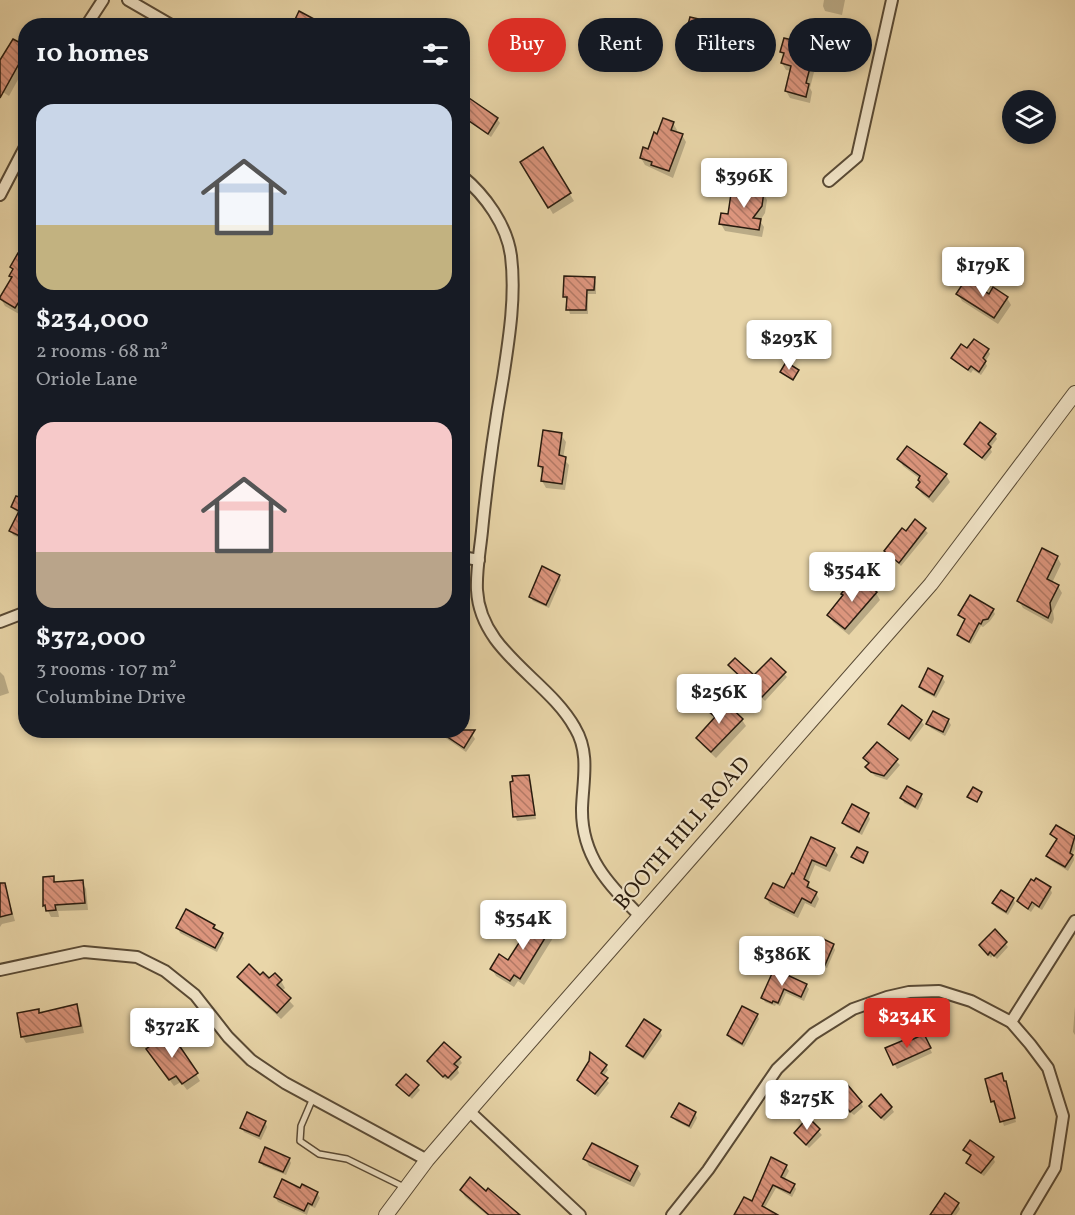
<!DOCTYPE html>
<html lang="en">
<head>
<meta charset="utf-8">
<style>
  :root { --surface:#171b24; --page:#242831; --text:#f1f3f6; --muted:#9ea1a6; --accent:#d93025 }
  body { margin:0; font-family:Vollkorn,serif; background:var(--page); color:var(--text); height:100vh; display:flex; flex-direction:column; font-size:22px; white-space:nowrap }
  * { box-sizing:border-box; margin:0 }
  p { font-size:20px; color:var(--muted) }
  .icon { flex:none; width:33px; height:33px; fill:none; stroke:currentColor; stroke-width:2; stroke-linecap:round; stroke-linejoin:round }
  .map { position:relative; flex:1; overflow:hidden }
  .panel { position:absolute; left:18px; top:18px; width:452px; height:720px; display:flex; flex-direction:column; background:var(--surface); border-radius:24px; box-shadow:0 3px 9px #0003 }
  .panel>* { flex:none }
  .top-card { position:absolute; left:488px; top:18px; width:496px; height:54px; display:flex; gap:12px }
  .buttons { position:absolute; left:1002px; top:90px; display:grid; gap:12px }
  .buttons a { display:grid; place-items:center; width:54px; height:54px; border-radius:50%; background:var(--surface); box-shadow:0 3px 9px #0003; font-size:30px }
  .price { position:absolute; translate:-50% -51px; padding:0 14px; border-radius:6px; background:#fff; color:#222; font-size:20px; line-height:39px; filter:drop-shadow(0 2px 3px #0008) }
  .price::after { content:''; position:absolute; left:50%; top:36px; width:18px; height:14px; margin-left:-9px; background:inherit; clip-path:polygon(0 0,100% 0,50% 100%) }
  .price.on { background:var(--accent); color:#fff }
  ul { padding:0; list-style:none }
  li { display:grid; align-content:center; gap:12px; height:318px; padding:0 18px }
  li span { display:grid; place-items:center; height:186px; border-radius:18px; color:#555 }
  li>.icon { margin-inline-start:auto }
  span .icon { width:108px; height:108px; fill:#fffc; stroke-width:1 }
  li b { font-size:26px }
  h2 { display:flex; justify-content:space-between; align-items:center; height:72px; padding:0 18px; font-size:26px }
  .tag { padding:0 21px; border-radius:27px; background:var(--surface); box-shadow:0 3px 9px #0003; font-size:21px; line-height:54px }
  .tag.on { background:var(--accent); color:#fff }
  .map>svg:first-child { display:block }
  .shadow { fill:#0003 }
  .building { fill:url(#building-back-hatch); stroke:#291b0e; stroke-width:1.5 }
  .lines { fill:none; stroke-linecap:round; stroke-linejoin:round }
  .service-casing { stroke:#594a35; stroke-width:8 }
  .minor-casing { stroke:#594a35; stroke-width:14 }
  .tertiary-casing { stroke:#594a35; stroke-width:16 }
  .service { stroke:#f1e4c7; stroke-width:5 }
  .minor { stroke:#f1e4c7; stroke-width:10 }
  .tertiary { stroke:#f1e4c7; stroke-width:14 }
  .labels { text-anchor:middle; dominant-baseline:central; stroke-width:4.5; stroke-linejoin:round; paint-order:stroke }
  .street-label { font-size:22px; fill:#291b0e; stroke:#f1e4c7 }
</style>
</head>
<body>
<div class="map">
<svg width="1075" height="1215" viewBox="0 0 1075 1215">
  <defs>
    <pattern id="building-back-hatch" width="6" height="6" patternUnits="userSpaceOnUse" patternTransform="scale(1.5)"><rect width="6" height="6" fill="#dc957d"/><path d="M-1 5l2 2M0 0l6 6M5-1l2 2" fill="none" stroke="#b27965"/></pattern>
  </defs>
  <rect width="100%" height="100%" fill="#e9d6a9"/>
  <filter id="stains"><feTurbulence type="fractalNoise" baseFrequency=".00333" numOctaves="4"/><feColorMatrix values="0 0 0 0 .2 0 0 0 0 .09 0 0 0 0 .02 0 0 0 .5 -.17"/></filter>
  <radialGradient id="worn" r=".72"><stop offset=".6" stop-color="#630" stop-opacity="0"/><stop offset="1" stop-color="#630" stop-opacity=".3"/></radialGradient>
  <!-- shadow -->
  <g class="shadow">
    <polygon points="824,0 845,0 842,15 825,11 823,6"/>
    <polygon points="711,23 714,28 712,38 718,39 721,43 718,55 692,49 690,45 692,37 688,32"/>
    <polygon points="812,47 816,54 814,65 815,68 810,88 812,92 810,103 790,98 786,91 792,71 786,70 782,63 784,56 782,52"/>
    <polygon points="26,48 26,65 9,96 0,90 0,63"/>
    <polygon points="462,110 497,119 500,123 491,137 462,117"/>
    <polygon points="673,123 677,130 676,133 682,135 686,142 673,178 645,165 641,158 649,151 658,136"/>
    <polygon points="542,149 574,201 553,214 522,162"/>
    <polygon points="763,193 767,200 765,213 760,221 764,227 762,237 725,231 721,224"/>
    <polygon points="26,259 26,304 19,314 5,306 1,299 13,279 11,276 14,271 12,267"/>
    <polygon points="594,278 596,282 596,294 588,294 588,314 570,314 565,296"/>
    <polygon points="958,294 1007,298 1011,305 998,324 962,301"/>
    <polygon points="988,350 990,354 985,362 987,366 981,375 973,370 971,373 955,362 953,358 967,351"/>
    <polygon points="561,435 566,442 563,458 569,465 565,490 546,488 542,481 543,473 539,466"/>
    <polygon points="995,435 997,439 990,448 992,452 985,461 968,448 965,444"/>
    <polygon points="899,459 946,475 950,482 933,503 922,494 918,488 921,483 920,479 903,466"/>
    <polygon points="26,502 26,541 13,535 11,531 19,514 12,507"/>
    <polygon points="915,521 928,533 901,566 885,551 906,533"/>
    <polygon points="1057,557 1061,564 1052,583 1058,586 1062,593 1053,611 1054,619 1052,624 1023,608 1019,601"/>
    <polygon points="559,576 561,580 549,608 533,601 530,596"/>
    <polygon points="876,593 880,600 849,635 833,622 829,615 844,596"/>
    <polygon points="993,610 995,614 990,621 983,627 981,626 971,644 961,639 959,635 966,621 960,615"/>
    <polygon points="771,660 787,677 765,701 733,669 754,677"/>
    <polygon points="0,672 4,676 9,693 0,696"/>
    <polygon points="942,677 945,682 936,698 923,691 920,687"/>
    <polygon points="710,711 742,720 746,726 716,758 702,745 698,738 714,718"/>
    <polygon points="948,720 951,725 945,736 931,728 928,724"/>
    <polygon points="921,721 924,725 911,742 893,728 890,724"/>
    <polygon points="462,728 472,734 475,739 466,752 434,730 462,730"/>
    <polygon points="878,744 900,765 887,780 875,776 867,767 870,764 865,758"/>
    <polygon points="529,776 531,781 536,819 517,821 515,816"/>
    <polygon points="921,795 923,799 918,810 904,803 902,798"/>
    <polygon points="868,814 870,819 862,835 846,827 844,823"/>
    <polygon points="1056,827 1075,838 1075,849 1073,853 1074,860 1068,871 1050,860 1048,856 1057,841 1052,834"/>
    <polygon points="812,839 834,849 838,855 830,872 815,865 808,882 811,890 816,893 819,899 815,908 805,903 798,918 770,904 766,898 785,890 794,876"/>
    <polygon points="857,849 868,855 864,864 853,857"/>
    <polygon points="45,878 53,878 56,884 82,882 86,889 88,910 58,911 59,917 51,917 45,905"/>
    <polygon points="1050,888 1052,893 1042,910 1035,906 1031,912 1021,905 1018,901"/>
    <polygon points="1013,899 1015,903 1008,915 996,908 994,903"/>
    <polygon points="7,900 11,907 15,921 2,924 0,927 0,902"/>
    <polygon points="214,926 224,938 217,952 180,933 178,928"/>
    <polygon points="552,926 556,933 524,985 518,981 514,987 496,976 492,969 508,962"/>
    <polygon points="995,931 1008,947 997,959 993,955 991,958 980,945"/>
    <polygon points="833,945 835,950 827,968 814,962 811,958"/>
    <polygon points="775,971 806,985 809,989 804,1001 786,993 780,1006 776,1004 775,1006 765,1002 763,998"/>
    <polygon points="239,977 260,977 269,980 281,981 285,988 281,992 294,1006 281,1019 243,984"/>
    <polygon points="76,1006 80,1013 84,1033 26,1043 22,1036 38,1011 40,1015"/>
    <polygon points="1075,1006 1075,1035 1073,1032"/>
    <polygon points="757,1015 759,1019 744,1047 731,1040 729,1035"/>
    <polygon points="660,1031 662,1036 645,1060 630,1050 628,1046"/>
    <polygon points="926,1040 932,1053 897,1069 887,1049"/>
    <polygon points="152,1056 196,1074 200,1081 187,1090 181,1082 174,1086"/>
    <polygon points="459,1058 462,1063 457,1068 459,1073 451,1081 448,1078 446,1080 428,1062"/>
    <polygon points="606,1066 608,1070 603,1077 609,1083 598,1097 581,1084 579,1080"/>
    <polygon points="1001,1074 1007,1087 1016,1122 1004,1126 997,1105 995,1106 992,1101"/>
    <polygon points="407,1076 420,1090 412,1099 398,1085"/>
    <polygon points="861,1103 863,1107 854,1115 849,1111 842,1113 834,1104"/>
    <polygon points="891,1107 894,1112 884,1121 873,1110"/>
    <polygon points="695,1113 697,1118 691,1129 676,1121 673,1117"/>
    <polygon points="808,1120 822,1135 809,1148 795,1133"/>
    <polygon points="265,1122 267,1127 261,1140 244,1132 242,1128"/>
    <polygon points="965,1150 993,1158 995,1162 984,1176 970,1167 968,1163 971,1157"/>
    <polygon points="289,1159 291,1163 286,1175 263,1166 261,1161"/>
    <polygon points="585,1159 637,1168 641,1174 634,1187 589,1166"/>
    <polygon points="786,1166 789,1171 784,1180 794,1185 796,1189 792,1197 776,1188 764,1209 768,1215 736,1215 752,1203"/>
    <polygon points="301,1190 317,1193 320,1198 315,1208 310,1206 307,1215 278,1202 275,1197"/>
    <polygon points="461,1190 486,1193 516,1215 487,1215 465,1197"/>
    <polygon points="958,1204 960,1209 956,1215 932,1215"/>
  </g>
  <!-- building -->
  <g class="building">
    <polygon points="299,11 327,26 292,26"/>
    <polygon points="690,17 712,22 709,35 719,38 716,51 688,45 691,34 686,32"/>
    <polygon points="784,38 813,45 810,59 812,60 806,83 809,84 806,97 785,91 791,66 781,63 784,53 780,52"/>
    <polygon points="13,39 26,46 26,51 0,98 0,60"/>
    <polygon points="469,98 498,118 488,134 462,116 462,107"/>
    <polygon points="663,118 674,122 671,130 683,134 669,171 651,165 652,162 640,158 643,147 648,149 654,132 657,134"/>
    <polygon points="543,147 571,193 548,208 520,162"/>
    <polygon points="732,187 764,191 762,206 753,218 761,219 759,230 719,224 721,213 728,214"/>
    <polygon points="18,253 26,257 26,291 15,308 0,299 0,297 12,277 9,276 13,269 10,267"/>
    <polygon points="564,276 595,277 594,290 587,290 586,310 566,310 567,297 563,297"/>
    <polygon points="966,279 989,294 993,287 1008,297 994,318 956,294"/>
    <polygon points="974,339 989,349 983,358 986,361 979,372 971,366 968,370 951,358 961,344 967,348"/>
    <polygon points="786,362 799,370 793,380 780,372"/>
    <polygon points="980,422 996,434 988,444 991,447 982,458 964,444"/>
    <polygon points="543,430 562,433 559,455 566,457 562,484 541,481 543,467 538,466"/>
    <polygon points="907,446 947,474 929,497 916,487 920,482 918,480 920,476 897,459"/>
    <polygon points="16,496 26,499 26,539 9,531 19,511 11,507"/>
    <polygon points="915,519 926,528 899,563 884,551 902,528 906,531"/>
    <polygon points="1042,548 1058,556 1047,579 1059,585 1050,603 1051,611 1048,618 1017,601"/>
    <polygon points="542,566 560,575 546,605 529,597"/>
    <polygon points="857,577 877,592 845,629 827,615 843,595 841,594 846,587 849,587"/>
    <polygon points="970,595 994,609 988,619 983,620 981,624 979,623 969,642 957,635 965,619 958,615"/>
    <polygon points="735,658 754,675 771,658 786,672 762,697 728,665"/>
    <polygon points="928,668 943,676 934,695 919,687"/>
    <polygon points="721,698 743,719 711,752 696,738 715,717 708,711"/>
    <polygon points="902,705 922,720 909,739 888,724"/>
    <polygon points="933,711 949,719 943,732 926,724"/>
    <polygon points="437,730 475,730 464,748"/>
    <polygon points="877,742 898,759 884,776 871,772 865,767 869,763 863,758"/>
    <polygon points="529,775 535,815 513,817 510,782 513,781 512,776"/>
    <polygon points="907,786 922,794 915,807 900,798"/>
    <polygon points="973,787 982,792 977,802 967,797"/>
    <polygon points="852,804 869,813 859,832 842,823"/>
    <polygon points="1056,825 1075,836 1070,853 1073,855 1065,867 1046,856 1057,839 1050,834"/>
    <polygon points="811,837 835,848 826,866 812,860 804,879 809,882 807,887 817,892 811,903 802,898 794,913 765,898 773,883 784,888 792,873 794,874"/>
    <polygon points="857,847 868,852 863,863 851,857"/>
    <polygon points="54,876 54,882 83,880 85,903 55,905 56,910 46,911 45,905 43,906 43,877"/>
    <polygon points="1036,878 1051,887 1039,907 1032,902 1028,909 1017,901 1031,879 1034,881"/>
    <polygon points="0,883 5,883 12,914 0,917"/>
    <polygon points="1001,890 1014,898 1006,912 992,903"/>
    <polygon points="186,909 215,925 213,928 223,933 215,948 176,928"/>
    <polygon points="537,915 553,925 520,979 514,975 510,981 490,969 499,954 508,960"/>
    <polygon points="995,929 1007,942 994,956 990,952 988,955 979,945"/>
    <polygon points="819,937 834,944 825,965 810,958"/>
    <polygon points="249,964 260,975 263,972 269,978 275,973 282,980 277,985 291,998 277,1013 237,977"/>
    <polygon points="774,969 807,984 801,997 784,989 778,1003 773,1001 772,1003 761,998"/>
    <polygon points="77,1004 81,1026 21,1037 17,1013 39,1009 39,1013"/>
    <polygon points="742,1006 758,1014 742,1044 727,1035"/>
    <polygon points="644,1019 661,1030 643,1057 626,1046"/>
    <polygon points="170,1032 198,1073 182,1084 176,1076 169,1080 146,1049"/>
    <polygon points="924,1034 931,1048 893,1065 885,1048 904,1040 905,1043"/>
    <polygon points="444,1042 461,1057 454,1064 458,1067 448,1078 445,1075 443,1077 427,1061"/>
    <polygon points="590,1052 607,1065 601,1073 608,1078 595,1094 577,1080 589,1061"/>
    <polygon points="1002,1073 1004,1081 1006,1081 1015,1118 1000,1122 994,1101 991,1102 985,1079"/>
    <polygon points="406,1074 419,1085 409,1096 396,1085"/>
    <polygon points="846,1083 862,1102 850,1112 846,1107 838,1110 829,1099"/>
    <polygon points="881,1094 892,1107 881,1118 869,1106"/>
    <polygon points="679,1103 696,1112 689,1126 671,1117"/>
    <polygon points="247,1112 266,1121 259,1136 240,1128"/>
    <polygon points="808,1117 820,1129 806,1145 794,1133"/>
    <polygon points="970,1140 994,1157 981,1173 966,1163 971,1155 963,1150"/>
    <polygon points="592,1143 638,1166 630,1181 583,1159"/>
    <polygon points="265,1147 290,1158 283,1172 259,1162"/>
    <polygon points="771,1157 787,1165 781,1177 795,1184 790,1193 773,1185 762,1206 778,1215 734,1215 744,1197 752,1201"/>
    <polygon points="470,1177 486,1191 488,1188 520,1215 489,1215 460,1190"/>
    <polygon points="282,1179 300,1188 302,1184 318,1192 312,1205 308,1203 304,1211 274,1197"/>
    <polygon points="945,1193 959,1203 951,1215 930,1215"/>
  </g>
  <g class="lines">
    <!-- service casing -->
    <g class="service-casing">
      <polyline id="service" points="313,1098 301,1126 300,1141 319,1154 347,1159 404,1187"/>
    </g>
    <!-- minor casing -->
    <g class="minor-casing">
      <g id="minor">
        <polyline points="128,0 173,26"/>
        <polyline points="86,26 103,0"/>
        <path d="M462 176C485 195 507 225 511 256 516 296 509 339 503 378 494 429 487 480 482 531 480 551 476 571 477 590 480 652 548 679 575 728 590 753 583 780 582 808 581 856 608 884 640 916"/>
        <polyline points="829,181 857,157 892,0"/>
        <polyline points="0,195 26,145"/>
        <polyline points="462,557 479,560"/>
        <polyline points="0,622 26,612"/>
        <polyline points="0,970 84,952 137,957 165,971 195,995 228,1037 251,1060 285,1083 427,1160"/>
        <polyline points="1011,1022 1075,921"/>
        <polyline points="469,1111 580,1215"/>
        <polyline points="672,1215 708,1170 777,1069 813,1034 853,1009 887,997 909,992 939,991 971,1001 1011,1022 1030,1044 1048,1068 1063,1116 1055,1168 1027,1215"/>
      </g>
    </g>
    <!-- tertiary casing -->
    <g class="tertiary-casing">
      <polyline id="tertiary" points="386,1215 427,1160 469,1111 931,584 1075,393"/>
    </g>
    <!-- service -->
    <use href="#service" class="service"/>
    <!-- minor -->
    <use href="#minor" class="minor"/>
    <!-- tertiary -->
    <use href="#tertiary" class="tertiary"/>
  </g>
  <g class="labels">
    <!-- street labels -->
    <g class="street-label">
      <text transform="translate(683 834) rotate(-49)">BOOTH HILL ROAD</text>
    </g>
  </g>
  <rect width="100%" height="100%" filter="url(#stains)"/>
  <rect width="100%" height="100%" fill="url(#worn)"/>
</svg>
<div class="buttons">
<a><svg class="icon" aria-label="layers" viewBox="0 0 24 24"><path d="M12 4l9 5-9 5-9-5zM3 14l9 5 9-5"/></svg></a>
</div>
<b class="price" style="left:744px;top:209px">$396K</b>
<b class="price" style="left:983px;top:298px">$179K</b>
<b class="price" style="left:789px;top:371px">$293K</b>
<b class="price" style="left:852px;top:603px">$354K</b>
<b class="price" style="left:719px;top:725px">$256K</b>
<b class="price" style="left:523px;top:951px">$354K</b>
<b class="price" style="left:782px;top:987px">$386K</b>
<b class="price on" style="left:907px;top:1049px">$234K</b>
<b class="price" style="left:172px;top:1059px">$372K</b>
<b class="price" style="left:807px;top:1131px">$275K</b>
<div class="top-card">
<a class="tag on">Buy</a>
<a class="tag">Rent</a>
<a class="tag">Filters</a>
<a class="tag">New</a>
</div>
<section class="panel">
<h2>10 homes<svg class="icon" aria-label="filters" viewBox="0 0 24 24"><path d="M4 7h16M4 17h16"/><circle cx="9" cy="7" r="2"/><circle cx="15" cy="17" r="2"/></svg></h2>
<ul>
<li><span style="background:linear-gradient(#c9d6e8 65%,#c2b280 0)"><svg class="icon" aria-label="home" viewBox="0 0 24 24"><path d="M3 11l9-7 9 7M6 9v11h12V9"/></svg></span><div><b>$234,000</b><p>2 rooms · 68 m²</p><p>Oriole Lane</p></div></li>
<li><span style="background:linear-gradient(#f6c9c9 70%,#b9a48a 0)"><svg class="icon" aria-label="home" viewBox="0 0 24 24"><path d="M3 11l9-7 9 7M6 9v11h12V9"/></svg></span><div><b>$372,000</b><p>3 rooms · 107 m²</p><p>Columbine Drive</p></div></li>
</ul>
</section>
</div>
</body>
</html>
